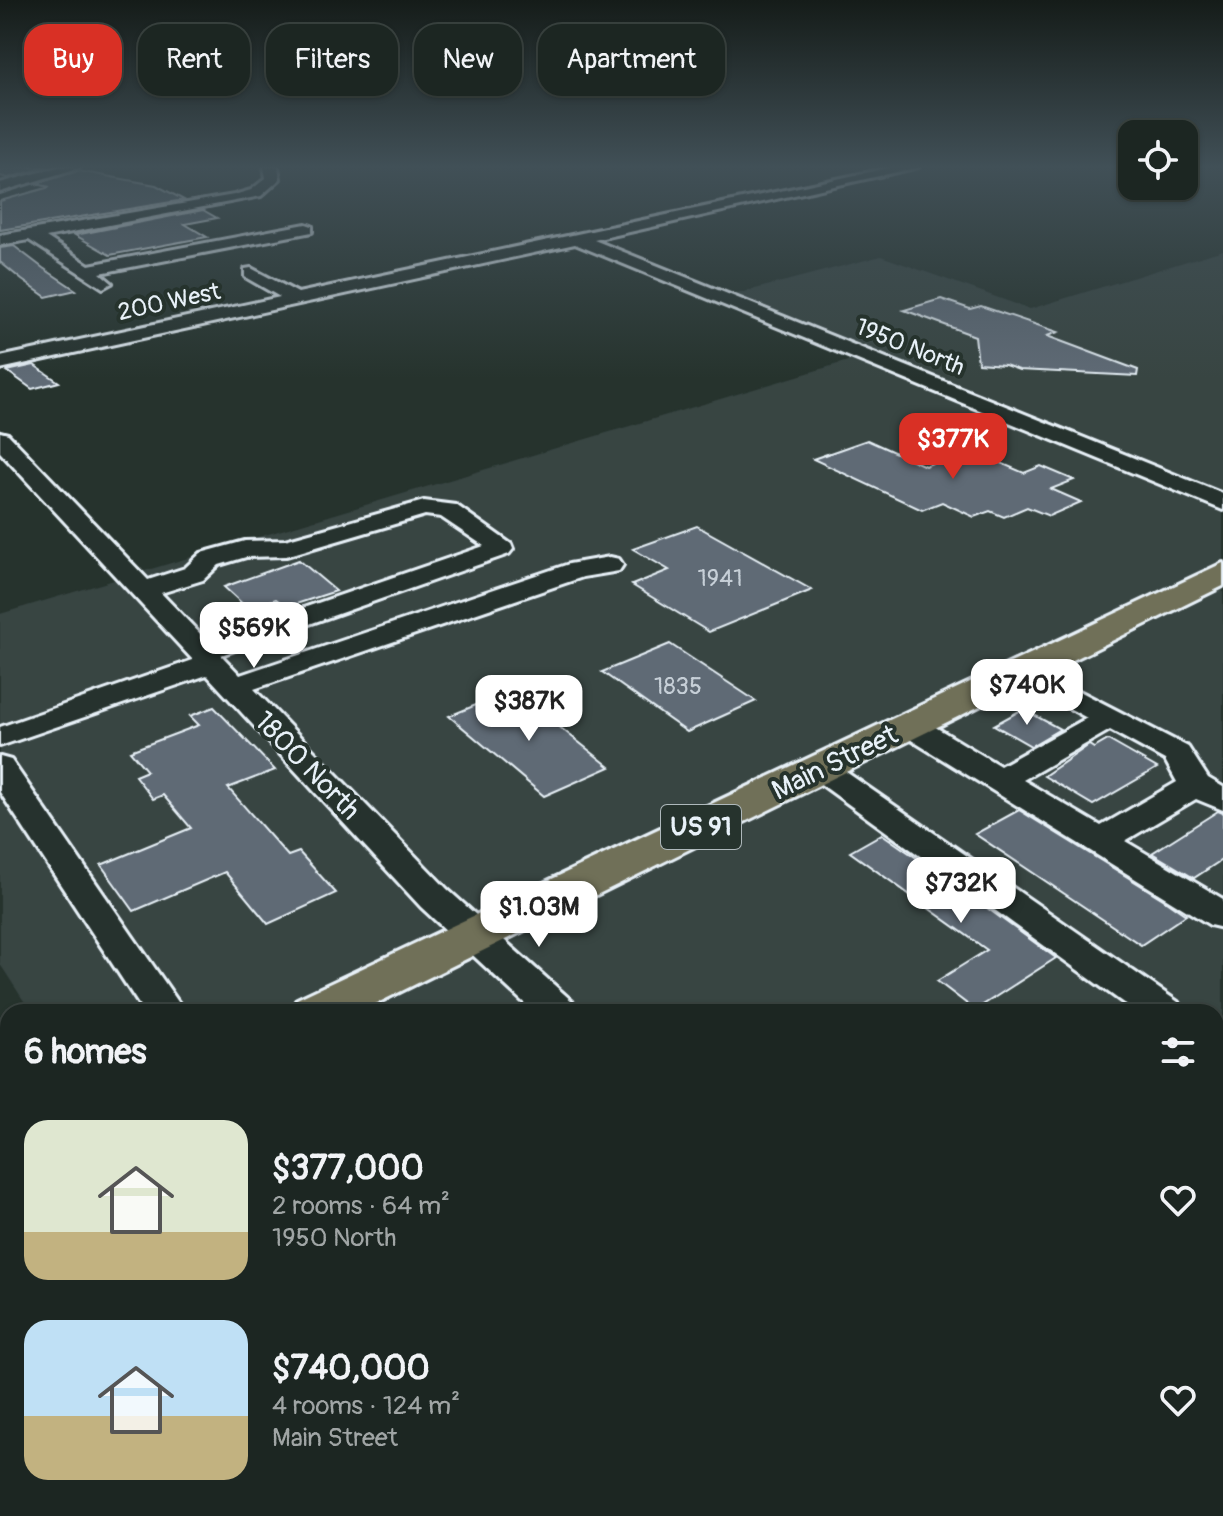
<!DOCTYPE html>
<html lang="en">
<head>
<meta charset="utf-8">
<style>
  :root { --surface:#1c2622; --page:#29322f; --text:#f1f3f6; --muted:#a0a5a5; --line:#3a4340; --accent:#d93025 }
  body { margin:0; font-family:Pangolin,sans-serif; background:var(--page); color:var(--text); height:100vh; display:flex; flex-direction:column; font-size:30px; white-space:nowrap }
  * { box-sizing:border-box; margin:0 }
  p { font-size:26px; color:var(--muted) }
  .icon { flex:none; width:44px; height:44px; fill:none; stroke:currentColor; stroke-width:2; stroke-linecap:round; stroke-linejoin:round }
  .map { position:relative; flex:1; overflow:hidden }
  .sheet { position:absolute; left:0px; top:1004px; width:1224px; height:512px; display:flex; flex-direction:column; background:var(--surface); border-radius:24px 24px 0 0; box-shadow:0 2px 6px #0004,0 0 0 2px var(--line) }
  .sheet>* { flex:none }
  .top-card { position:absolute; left:24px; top:24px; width:800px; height:72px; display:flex; gap:16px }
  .tools { position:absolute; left:1118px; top:120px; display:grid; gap:16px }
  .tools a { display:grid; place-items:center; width:80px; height:80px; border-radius:16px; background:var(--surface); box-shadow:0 2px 6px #0004,0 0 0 2px var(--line); font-size:40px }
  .price { position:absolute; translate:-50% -68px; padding:0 18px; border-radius:16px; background:#fff; color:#222; font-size:26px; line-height:52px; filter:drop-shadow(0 2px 4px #0008) }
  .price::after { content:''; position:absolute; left:50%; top:48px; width:24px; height:18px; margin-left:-12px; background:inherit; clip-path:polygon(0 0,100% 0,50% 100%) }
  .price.current { background:var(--accent); color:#fff }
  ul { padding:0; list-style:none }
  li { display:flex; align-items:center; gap:24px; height:200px; padding:0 24px }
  li span { display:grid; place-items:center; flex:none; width:224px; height:160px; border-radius:24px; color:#555 }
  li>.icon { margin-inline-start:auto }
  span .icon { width:96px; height:96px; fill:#fffc; stroke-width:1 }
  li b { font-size:34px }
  h2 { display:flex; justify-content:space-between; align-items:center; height:96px; padding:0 24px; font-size:34px }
  .tag { padding:0 28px; border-radius:24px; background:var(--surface); box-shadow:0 2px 6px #0004,0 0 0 2px var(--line); font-size:28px; line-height:72px }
  .tag.current { background:var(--accent); color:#fff }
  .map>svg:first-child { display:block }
  .built { fill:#374442 }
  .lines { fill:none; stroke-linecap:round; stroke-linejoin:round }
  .stream { stroke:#99abb4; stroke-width:4 }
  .building { fill:#5f6a74; stroke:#e8f1f8; stroke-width:2 }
  .minor-casing { stroke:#e8f1f8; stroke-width:6 }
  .major-casing { stroke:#e8f1f8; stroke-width:6 }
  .minor { fill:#26332d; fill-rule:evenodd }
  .major { fill:#706f59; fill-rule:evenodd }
  .labels { text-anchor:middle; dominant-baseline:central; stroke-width:8; stroke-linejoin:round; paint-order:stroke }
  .far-street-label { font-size:24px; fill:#e8f1f8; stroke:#26332d }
  .number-label { font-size:24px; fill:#c6cfd7 }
  .shield { fill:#26332d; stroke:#aeb8bb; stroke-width:2 }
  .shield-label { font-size:26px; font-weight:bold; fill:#e8f1f8 }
  .street-label { font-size:28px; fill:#e8f1f8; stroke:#26332d }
</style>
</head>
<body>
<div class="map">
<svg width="1223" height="1516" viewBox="0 0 1223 1516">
  <rect width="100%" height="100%" fill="#26332d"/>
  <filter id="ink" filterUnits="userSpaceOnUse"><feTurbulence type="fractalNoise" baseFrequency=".0125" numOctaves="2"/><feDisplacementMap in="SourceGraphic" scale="16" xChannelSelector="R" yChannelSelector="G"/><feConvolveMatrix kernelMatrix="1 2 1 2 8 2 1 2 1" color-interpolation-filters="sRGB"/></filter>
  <g filter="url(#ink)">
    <!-- built -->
    <polygon class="built" points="1223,250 1223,1516 0,1516 0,1095 8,1092 8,1508 1216,1508 1216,1012 31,1012 0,964 0,614 878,352 736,294 881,256 1030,309"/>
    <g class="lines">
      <!-- stream -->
      <polyline class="stream" points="498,251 719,204"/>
    </g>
    <!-- building -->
    <g class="building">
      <polygon points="0,167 48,167 8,178 0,176"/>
      <polygon points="78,171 156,185 184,200 0,230 0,201 50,187 36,184"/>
      <polygon points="203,210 217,218 185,224 207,237 110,255 75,235"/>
      <polygon points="14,246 43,268 76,290 46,297 22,280 0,262 0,248"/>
      <polygon points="941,299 970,309 981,306 1058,332 1047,336 1138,370 1137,376 1019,370 1005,365 978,363 975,336 904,310"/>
      <polygon points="34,365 59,382 32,389 7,371"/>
      <polygon points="867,440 925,466 968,449 1024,473 1041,466 1074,480 1051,489 1081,502 1049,516 1027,507 1004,517 990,511 974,517 942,502 922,510 813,459"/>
      <polygon points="697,526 812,590 709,632 632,585 669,570 633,549"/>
      <polygon points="299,560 336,591 287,607 276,599 247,608 224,587"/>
      <polygon points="670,644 756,701 687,732 602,672"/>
      <polygon points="513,690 610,767 544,796 449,716"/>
      <polygon points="214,707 275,770 228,788 288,856 299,852 336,893 268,924 225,872 134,911 101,865 191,828 163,795 153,799 135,776 147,771 130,751 199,725 190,716"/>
      <polygon points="1023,709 1060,729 1031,746 994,725"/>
      <polygon points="1108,740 1157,768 1093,805 1044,776 1089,745 1094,748"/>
      <polygon points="1019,810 1163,899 1186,915 1141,945 975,834"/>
      <polygon points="1218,811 1223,813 1223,859 1194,878 1152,853"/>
      <polygon points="882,834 954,884 1056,958 975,1010 937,981 987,950 850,852"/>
    </g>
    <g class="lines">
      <!-- minor casing -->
      <g class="minor-casing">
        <g id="minor">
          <polygon points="59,167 81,167 0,192 0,183"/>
          <polygon points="264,167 278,167 280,179 261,196 46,237 89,265 306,224 312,226 312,232 100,273 112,283 103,288 29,240 0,245 0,235 234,195 251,190 266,178"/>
          <polygon points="893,167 919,167 594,240 1223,494 1223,510 575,244 0,369 0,357 280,297 245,277 245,269 251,268 298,293"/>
          <path d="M0 432 8 434 148 580 185 568 201 553 245 541 285 540 424 501 456 505 511 544 513 549 509 554 221 655 240 675 569 564 610 557 619 559 623 565 619 571 583 577 254 689 447 889 573 1002 579 1012H534L421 907 207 675 0 746V727L193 660 0 452ZM425 515 441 517 484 546 207 641 161 593 203 580 219 565 246 557 286 556Z"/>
          <path d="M1023 662 1188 747 1208 778 1223 787V810L1196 799 1125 841 1223 899V928L1210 925 900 733 895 726 900 719H922L1000 766 1087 718 1013 677 1008 671 1013 665ZM1110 730 1165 760 1177 782 1101 826 1023 780Z"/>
          <polygon points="0,757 11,760 185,1012 144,1012 0,792"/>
          <polygon points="822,760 833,763 1178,1002 1184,1012 1136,1012 811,777 806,770 811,763"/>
          <polygon points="1216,1034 1223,1036 1223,1069 1216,1067"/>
          <polygon points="8,1379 8,1429 0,1433 0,1382"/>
          <polygon points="231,1508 287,1508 291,1516 234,1516"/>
          <polygon points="996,1508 1056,1508 1053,1516 992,1516"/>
        </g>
      </g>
      <!-- major casing -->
      <g class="major-casing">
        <g id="major">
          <polygon points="1223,563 1223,586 359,1012 290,1012 297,999"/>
          <polygon points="8,1144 8,1191 0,1194 0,1147"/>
        </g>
      </g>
      <!-- minor -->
      <use href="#minor" class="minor"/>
      <!-- major -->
      <use href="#major" class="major"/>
    </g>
  </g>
  <!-- sky -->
  <linearGradient id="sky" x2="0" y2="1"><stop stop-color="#151c19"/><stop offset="0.44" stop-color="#415057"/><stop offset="1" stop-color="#415057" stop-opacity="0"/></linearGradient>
  <rect width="1223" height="379" fill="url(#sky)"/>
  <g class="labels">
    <!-- far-street labels -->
    <g class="far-street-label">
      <text transform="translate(169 302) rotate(-12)">200 West</text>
      <text transform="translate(910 347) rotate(22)">1950 North</text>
    </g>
    <!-- number labels -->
    <g class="number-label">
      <text x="720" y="578">1941</text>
      <text x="678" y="686">1835</text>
    </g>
    <!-- shield labels -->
    <rect class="shield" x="661" y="805" width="80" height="44" rx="6"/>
    <g class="shield-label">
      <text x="701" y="827">US 91</text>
    </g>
    <!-- street labels -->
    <g class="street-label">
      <text transform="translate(835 763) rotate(-26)">Main Street</text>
      <text transform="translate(307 766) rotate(46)">1800 North</text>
    </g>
  </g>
</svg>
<div class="tools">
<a><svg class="icon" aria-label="locate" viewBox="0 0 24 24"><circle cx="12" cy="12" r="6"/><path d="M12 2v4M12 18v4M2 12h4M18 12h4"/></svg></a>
</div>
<b class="price current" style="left:953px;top:481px">$377K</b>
<b class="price" style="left:254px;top:670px">$569K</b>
<b class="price" style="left:1027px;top:727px">$740K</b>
<b class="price" style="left:529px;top:743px">$387K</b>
<b class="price" style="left:961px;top:925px">$732K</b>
<b class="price" style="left:539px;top:949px">$1.03M</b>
<div class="top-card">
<a class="tag current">Buy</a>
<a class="tag">Rent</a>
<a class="tag">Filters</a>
<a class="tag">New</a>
<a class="tag">Apartment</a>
</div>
<section class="sheet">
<h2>6 homes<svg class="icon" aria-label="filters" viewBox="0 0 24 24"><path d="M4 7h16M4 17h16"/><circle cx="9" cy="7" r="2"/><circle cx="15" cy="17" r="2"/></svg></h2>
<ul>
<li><span style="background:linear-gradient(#dfe7d0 70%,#c2b280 0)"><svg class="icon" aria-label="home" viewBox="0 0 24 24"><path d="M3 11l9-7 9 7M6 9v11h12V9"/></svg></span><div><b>$377,000</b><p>2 rooms · 64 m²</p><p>1950 North</p></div><svg class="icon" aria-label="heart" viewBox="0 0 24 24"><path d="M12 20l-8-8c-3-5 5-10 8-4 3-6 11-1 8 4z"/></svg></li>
<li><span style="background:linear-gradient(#bfe0f5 60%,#c2b280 0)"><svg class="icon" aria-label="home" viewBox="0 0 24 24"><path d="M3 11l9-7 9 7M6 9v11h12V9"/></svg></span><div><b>$740,000</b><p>4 rooms · 124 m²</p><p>Main Street</p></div><svg class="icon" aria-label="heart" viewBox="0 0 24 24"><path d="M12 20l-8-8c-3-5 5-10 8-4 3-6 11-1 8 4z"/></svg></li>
</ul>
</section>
</div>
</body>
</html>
